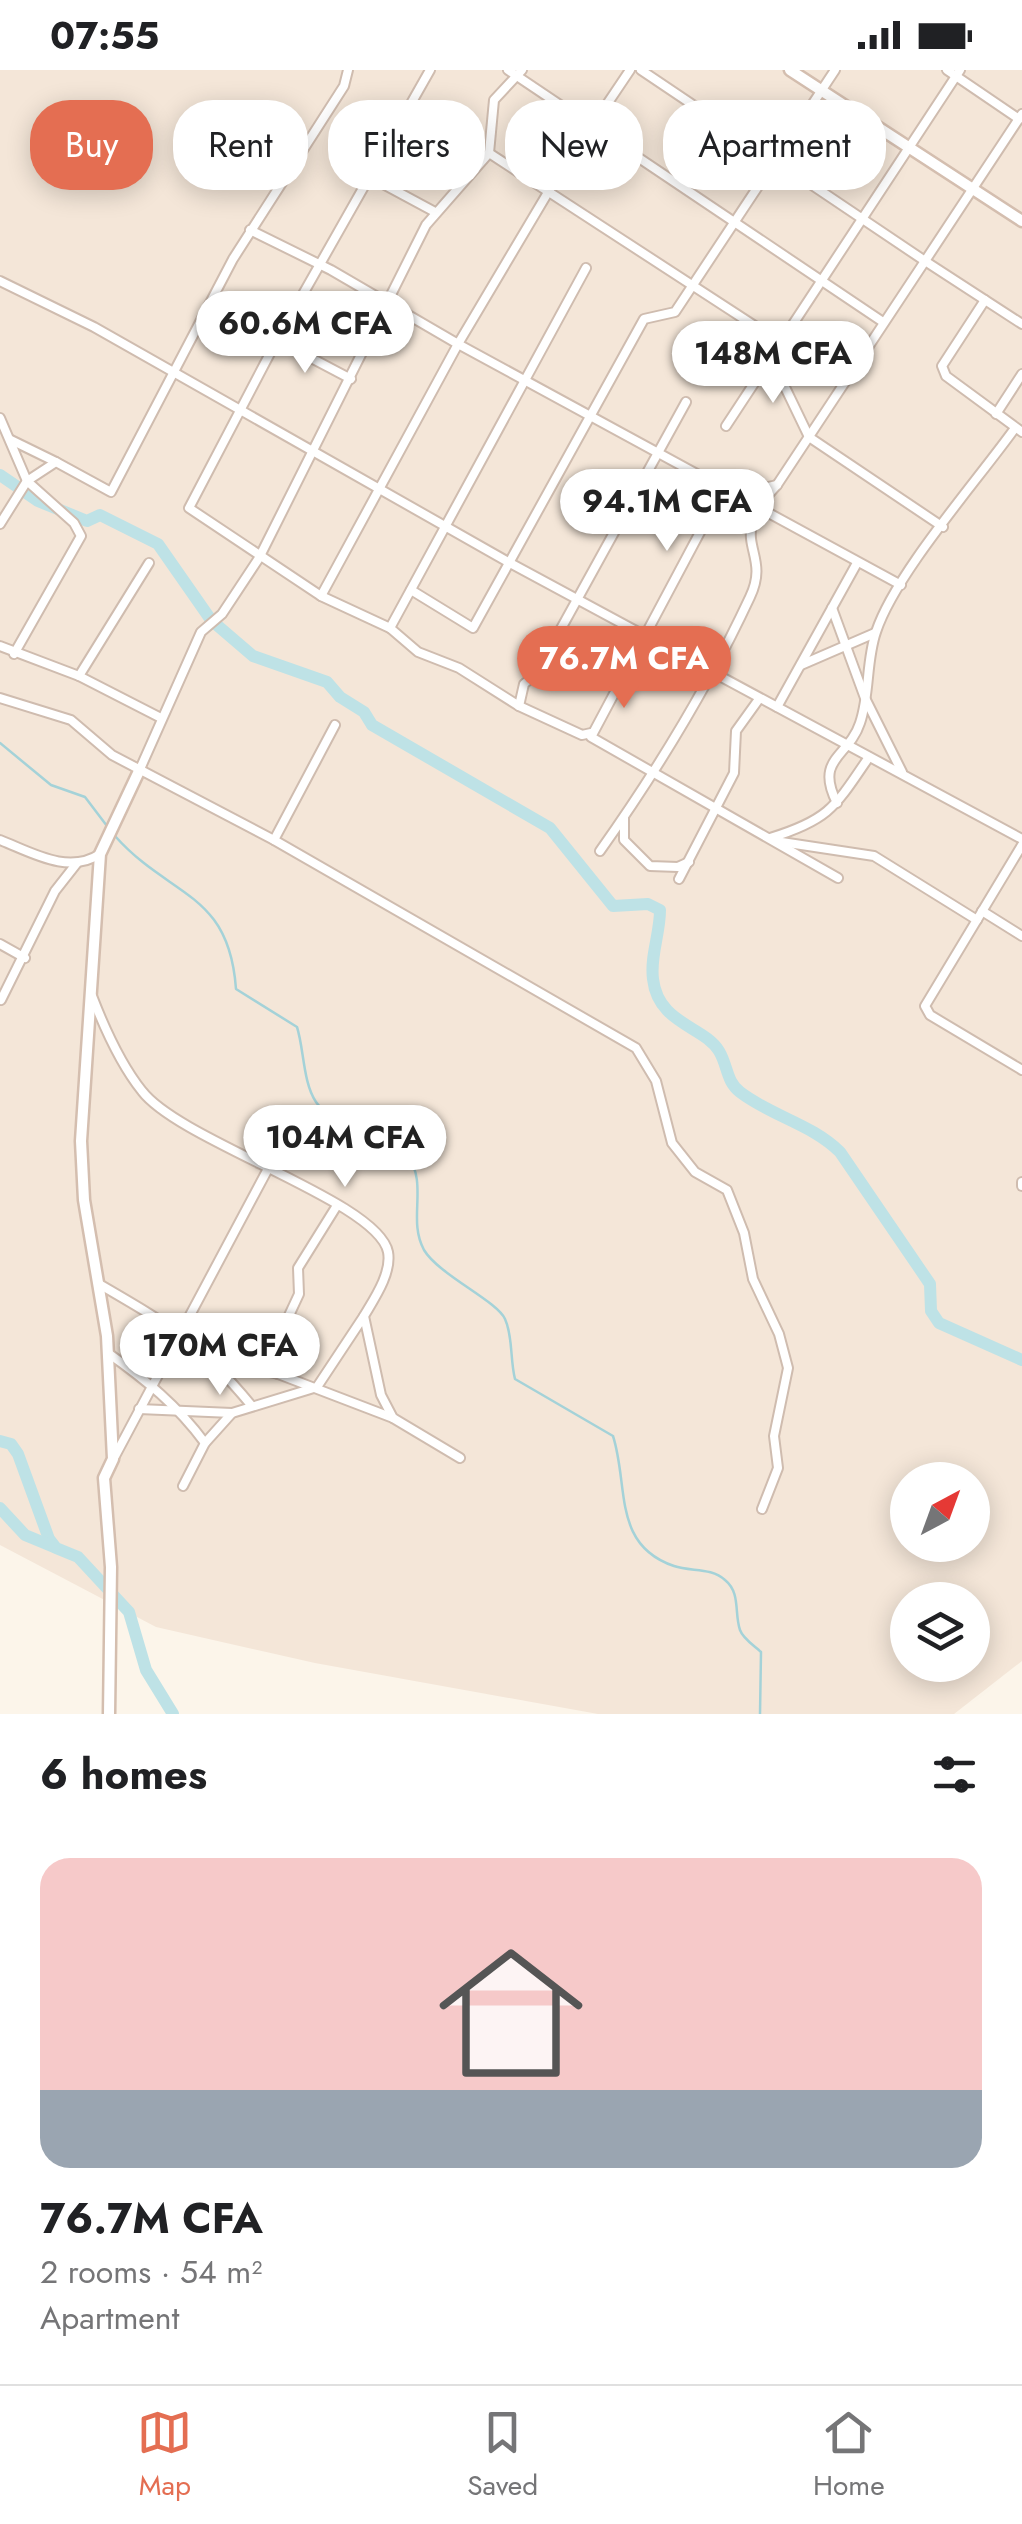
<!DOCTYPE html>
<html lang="en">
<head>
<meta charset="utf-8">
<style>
  :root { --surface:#fff; --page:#f2f2f2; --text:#202124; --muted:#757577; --line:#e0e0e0; --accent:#e46e52 }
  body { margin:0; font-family:Jost,sans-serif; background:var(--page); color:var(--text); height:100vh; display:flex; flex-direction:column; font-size:38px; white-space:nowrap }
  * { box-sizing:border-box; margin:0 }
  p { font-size:32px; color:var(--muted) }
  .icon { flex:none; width:55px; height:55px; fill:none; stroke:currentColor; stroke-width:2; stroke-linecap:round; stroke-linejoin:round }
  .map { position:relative; height:1644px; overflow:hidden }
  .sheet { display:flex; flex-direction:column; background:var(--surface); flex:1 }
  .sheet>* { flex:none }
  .banner { position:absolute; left:30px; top:30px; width:962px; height:90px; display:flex; gap:20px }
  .needle { width:65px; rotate:41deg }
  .fabs { position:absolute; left:890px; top:1392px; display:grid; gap:20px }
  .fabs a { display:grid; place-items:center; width:100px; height:100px; border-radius:50%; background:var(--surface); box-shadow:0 5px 25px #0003; font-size:50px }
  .price { position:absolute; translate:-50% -85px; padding:0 22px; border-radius:35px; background:#fff; color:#222; font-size:32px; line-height:65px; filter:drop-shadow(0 2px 5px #0008) }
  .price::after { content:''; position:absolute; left:50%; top:60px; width:30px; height:22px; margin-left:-15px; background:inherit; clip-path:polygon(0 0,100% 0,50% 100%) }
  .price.on { background:var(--accent); color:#fff }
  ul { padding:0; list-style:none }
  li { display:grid; align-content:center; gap:20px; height:530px; padding:0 40px }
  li+li { border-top:2px solid var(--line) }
  li span { display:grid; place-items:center; height:310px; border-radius:30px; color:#555 }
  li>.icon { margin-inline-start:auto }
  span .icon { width:180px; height:180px; fill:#fffc; stroke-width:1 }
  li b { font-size:42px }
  h2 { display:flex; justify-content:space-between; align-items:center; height:120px; padding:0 40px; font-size:42px }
  .chip { padding:0 35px; border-radius:40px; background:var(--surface); box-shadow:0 5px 25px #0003; font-size:35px; line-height:90px }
  .chip.on { background:var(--accent); color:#fff }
  .status { display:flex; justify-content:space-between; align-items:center; height:70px; padding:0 50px; background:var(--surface); direction:ltr }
  .status svg { height:28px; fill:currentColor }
  .dock { display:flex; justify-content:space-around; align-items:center; height:140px; border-top:2px solid var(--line); background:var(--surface); font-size:28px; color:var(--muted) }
  .dock a { display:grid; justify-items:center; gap:5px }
  .dock .on { color:var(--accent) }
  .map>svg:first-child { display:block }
  .residential { fill:#f4e6d8; fill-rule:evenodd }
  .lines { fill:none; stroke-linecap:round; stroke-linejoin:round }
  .stream { stroke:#a4d2d8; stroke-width:2.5 }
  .river { stroke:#bee2e6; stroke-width:12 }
  .street-casing { stroke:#cfbcaf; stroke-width:12 }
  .secondary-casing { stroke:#d4beaf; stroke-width:15 }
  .street { stroke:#fff; stroke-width:8 }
  .secondary { stroke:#fff; stroke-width:10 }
</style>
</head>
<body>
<div class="status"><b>07:55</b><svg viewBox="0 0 49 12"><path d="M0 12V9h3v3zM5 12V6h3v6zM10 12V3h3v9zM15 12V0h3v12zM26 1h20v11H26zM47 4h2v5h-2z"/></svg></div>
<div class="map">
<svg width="1022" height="1644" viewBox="0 0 1022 1644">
  <rect width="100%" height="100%" fill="#fcf5ea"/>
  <!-- residential -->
  <path class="residential" d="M0 0H1022V1591L954 1644H598L315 1593 156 1557 0 1475ZM908 1410H972V1475H908ZM908 1530H972V1595H908Z"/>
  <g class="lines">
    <!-- stream -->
    <g class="stream">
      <polyline points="0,673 51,715 85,727 107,756"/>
      <path d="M115 766C170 828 229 821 236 919L297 957C304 979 303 1013 316 1032 337 1063 384 1054 407 1084 429 1115 407 1149 424 1180 439 1205 497 1231 505 1249 513 1266 510 1290 515 1309L613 1366C629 1416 612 1475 674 1496 691 1502 711 1497 725 1510 741 1523 734 1543 740 1560 743 1569 755 1576 761 1582L760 1644"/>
    </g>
    <!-- river -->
    <g class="river">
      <path d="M0 405 38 431 87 451 100 445 158 474 211 550 253 586 327 612 340 627 364 642 372 655 550 758 613 836 648 834 660 840C660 864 650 886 653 909 658 954 704 956 719 981 728 996 726 1011 740 1022 771 1046 812 1054 840 1082L930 1214 931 1241 939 1253 1022 1290"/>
      <polyline points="0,1371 11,1374 18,1384 49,1469 56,1478 78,1487 129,1542 146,1600 173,1644"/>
      <polyline points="0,1438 25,1465 54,1477"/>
    </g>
    <!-- street casing -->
    <g class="street-casing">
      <g id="street">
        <polyline points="430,0 277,270 189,438 321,526 390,558 586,198"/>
        <polyline points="508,0 883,252"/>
        <polyline points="641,0 925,191 1022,44"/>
        <polyline points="947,0 1019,49"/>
        <polyline points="489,83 781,273"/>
        <polyline points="370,107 435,142"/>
        <polyline points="250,160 331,200 458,274 550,119 630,0"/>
        <polyline points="0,211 94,257 510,493 1022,769"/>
        <polyline points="985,230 942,296 946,306 1022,362"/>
        <polyline points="277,270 351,309"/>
        <polyline points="771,288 809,367 943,457"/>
        <polyline points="996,344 1022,304"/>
        <polyline points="0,348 27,411 74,453 81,466 14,584"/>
        <polyline points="726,356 960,0"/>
        <polyline points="11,370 56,392"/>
        <polyline points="723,419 591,667 838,808"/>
        <polyline points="733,425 777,415"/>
        <polyline points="0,454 27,411 56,392 111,422 233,189 344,16 348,0"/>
        <polyline points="411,520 473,558 644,249 675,242 835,0"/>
        <polyline points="321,526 458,274 901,515"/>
        <polyline points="832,538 865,628 902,702"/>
        <polyline points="390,558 418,582 459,598 519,636 582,665 591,663"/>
        <polyline points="0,576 79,606 161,648"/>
        <polyline points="801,595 875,563"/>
        <polyline points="79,606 149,493"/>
        <polyline points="0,628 71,650 112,685 274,770 636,978 656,1011 672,1073 695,1102 727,1120 744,1163 753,1209 779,1264 788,1298 774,1366 778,1398 762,1439"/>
        <polyline points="519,636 524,614 536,604 686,332"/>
        <polyline points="777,637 857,493"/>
        <polyline points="140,699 201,562 222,544 259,488 426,155 489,83 494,30 522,0"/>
        <path d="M837 733C814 688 849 687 860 653 870 624 866 591 876 562 895 504 977 411 1015 358"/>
        <polyline points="624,748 624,770 650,796 678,797 689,792"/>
        <path d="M770 768C829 750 835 737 869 687"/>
        <path d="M0 770C31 782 68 805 100 784"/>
        <polyline points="274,770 335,655"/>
        <polyline points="775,771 874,786 977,850"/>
        <polyline points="1022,775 925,936 930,945 1022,1000"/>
        <path d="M600 781C656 702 709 615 750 527 773 479 723 472 777 415L925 191 1022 254"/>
        <polyline points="679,809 734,703 736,661 759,629"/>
        <polyline points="982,841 1022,866"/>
        <polyline points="0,874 25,888"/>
        <path d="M92 926C104 957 121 995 142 1021 181 1072 378 1131 388 1182 392 1203 374 1229 364 1246L381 1325 393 1348 460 1388"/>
        <polyline points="1,930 55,821 77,793"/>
        <polyline points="1022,1112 1022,1116"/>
        <path d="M99 1214C168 1254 199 1272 251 1335"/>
        <path d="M108 1283C146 1310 177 1335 205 1373"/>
        <polyline points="213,1289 278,1304 393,1348"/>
        <polyline points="278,1304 279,1267 299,1224 298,1198 336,1137"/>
        <polyline points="139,1339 232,1343"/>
        <polyline points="115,1386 270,1095"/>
        <polyline points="183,1416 205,1373 232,1343 317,1317 364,1246"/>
      </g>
    </g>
    <!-- secondary casing -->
    <g class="secondary-casing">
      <g id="secondary">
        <polyline points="790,0 1022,151"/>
        <polyline points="109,1644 111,1497 104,1408 113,1389 107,1266 84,1130 81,1071 100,784 140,699"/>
      </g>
    </g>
    <!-- street -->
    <use href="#street" class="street"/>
    <!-- secondary -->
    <use href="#secondary" class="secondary"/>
  </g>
</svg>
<div class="fabs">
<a><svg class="needle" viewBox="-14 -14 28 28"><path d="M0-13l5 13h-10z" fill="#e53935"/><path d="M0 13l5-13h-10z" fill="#757577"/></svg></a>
<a><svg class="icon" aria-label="layers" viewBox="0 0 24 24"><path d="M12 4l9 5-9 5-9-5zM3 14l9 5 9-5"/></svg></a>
</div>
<b class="price" style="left:305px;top:306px">60.6M CFA</b>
<b class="price" style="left:773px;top:336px">148M CFA</b>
<b class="price" style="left:667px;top:484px">94.1M CFA</b>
<b class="price on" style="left:624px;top:641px">76.7M CFA</b>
<b class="price" style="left:345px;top:1120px">104M CFA</b>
<b class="price" style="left:220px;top:1328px">170M CFA</b>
<div class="banner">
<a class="chip on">Buy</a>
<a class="chip">Rent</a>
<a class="chip">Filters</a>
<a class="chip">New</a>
<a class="chip">Apartment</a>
</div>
</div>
<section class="sheet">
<h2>6 homes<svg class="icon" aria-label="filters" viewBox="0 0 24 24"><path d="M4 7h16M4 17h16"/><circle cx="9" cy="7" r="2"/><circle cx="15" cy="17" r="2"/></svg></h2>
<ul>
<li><span style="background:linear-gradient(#f6c9c9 75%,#9aa5b1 0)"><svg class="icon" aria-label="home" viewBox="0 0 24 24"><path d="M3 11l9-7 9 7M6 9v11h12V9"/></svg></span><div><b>76.7M CFA</b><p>2 rooms · 54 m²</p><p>Apartment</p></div></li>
</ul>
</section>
<nav class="dock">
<a class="on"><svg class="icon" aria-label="map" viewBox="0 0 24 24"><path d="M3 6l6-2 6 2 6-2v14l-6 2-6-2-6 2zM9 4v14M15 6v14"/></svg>Map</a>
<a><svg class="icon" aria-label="saved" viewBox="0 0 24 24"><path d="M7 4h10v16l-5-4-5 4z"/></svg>Saved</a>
<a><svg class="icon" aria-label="home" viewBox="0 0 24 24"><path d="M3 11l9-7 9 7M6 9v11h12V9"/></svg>Home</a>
</nav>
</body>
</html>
